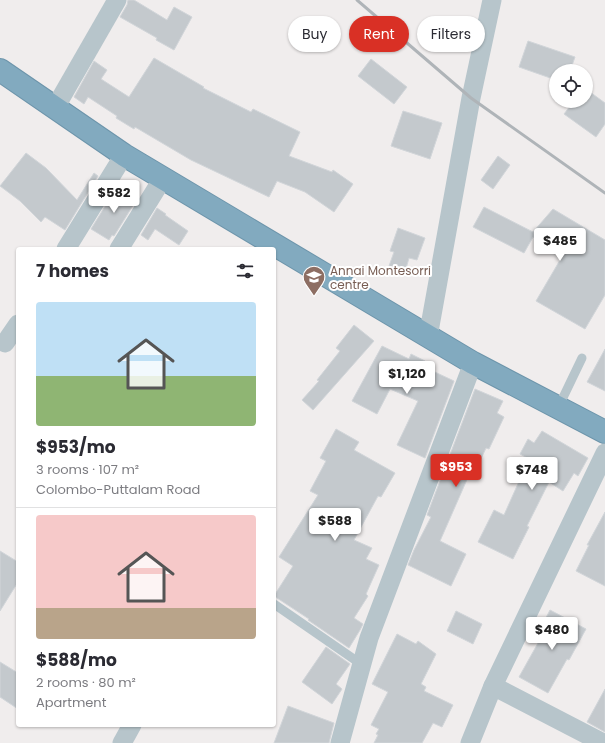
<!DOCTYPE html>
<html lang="en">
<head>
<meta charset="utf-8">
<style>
  :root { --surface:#fff; --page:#f7f7f7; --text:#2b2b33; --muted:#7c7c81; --line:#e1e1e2; --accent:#d93025 }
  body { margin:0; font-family:Poppins,sans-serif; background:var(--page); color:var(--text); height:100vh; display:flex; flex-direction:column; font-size:15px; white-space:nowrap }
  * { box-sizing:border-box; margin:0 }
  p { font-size:13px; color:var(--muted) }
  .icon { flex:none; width:22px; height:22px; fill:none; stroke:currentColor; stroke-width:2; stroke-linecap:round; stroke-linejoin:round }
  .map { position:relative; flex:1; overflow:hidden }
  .sheet { position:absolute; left:16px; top:247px; width:260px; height:480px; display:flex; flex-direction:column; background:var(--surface); border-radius:4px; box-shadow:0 1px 3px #0004 }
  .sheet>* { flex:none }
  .banner { position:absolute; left:288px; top:16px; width:257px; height:36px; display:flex; gap:8px }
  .tools { position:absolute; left:549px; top:64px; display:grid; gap:8px }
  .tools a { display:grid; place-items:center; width:44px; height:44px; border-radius:50%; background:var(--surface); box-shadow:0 1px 3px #0004; font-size:20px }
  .price { position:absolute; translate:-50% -34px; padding:0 9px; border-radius:4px; background:#fff; color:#222; font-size:13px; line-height:26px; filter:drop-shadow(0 1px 2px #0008) }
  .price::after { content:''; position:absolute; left:50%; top:24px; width:12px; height:9px; margin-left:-6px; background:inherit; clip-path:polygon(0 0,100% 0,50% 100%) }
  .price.on { background:var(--accent); color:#fff }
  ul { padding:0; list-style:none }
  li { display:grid; align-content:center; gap:8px; height:212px; padding:0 20px }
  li+li { border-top:1px solid var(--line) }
  li span { display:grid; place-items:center; height:124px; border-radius:4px; color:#555 }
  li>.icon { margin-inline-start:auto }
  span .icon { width:72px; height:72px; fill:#fffc; stroke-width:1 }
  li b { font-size:17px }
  h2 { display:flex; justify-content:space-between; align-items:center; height:48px; padding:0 20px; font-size:17px }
  .chip { padding:0 14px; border-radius:18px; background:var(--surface); box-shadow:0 1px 3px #0004; font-size:14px; line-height:36px }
  .chip.on { background:var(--accent); color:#fff }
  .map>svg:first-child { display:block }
  .building { fill:#c4c9cd; stroke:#d1d5d9 }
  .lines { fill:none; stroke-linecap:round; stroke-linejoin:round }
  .highway-casing { stroke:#6d95ab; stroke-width:24 }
  .lane { stroke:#b7c5cb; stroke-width:9 }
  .street { stroke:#b7c5cb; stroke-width:19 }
  .highway { stroke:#82aabf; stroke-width:22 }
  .rail { stroke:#afb4b8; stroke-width:3 }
  .labels { text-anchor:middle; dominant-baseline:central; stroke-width:4; stroke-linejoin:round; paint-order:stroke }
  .education-label { font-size:12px; fill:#785e54; stroke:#fff; text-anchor:start }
</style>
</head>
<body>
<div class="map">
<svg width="605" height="743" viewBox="0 0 605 743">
  <rect width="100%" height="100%" fill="#f0eded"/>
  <!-- building -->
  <g class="building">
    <polygon points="128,0 134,0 167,20 174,7 192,17 174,50 156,40 157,38 120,17 127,5"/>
    <polygon points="528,41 575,57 570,71 556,71 556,80 519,67"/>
    <polygon points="154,58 204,87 203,88 251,112 253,109 300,132 289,156 332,172 333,170 353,184 334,212 305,192 277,181 269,197 191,160 135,127 134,129 116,118 117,116 88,97 84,104 74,97 94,61 107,70 101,79 129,97"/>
    <polygon points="371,59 407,87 394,104 358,76"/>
    <polygon points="586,89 605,103 605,124 596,137 564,114 574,101 586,101"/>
    <polygon points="403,111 442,123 430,159 391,146"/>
    <polygon points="26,153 46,168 77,200 94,173 98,176 65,230 45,217 41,222 20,201 0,186"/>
    <polygon points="498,156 510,165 493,189 481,180"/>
    <polygon points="117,187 119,188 119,187 137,199 114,236 112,235 109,240 91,229"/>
    <polygon points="484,207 533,232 553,209 605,240 605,295 585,329 536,301 563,255 533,237 524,253 473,227"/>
    <polygon points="157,208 166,214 165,215 188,231 179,245 155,229 148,240 141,235"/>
    <polygon points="398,228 425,238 417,260 409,258 405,272 389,266 394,252 390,251"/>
    <polygon points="354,325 374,341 313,410 302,400 319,381 317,380 340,351 336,348"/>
    <polygon points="382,346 409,359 411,354 425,361 422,366 454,381 425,458 397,445 418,401 390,389 377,414 352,401"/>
    <polygon points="605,349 605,391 587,382"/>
    <polygon points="475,389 503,401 497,413 504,417 489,449 486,448 473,476 469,475 440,541 466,554 451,586 408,565 414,550 431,517 427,515"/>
    <polygon points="336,429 359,442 354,450 395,473 381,497 378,496 354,540 372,548 366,559 379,565 366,594 368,596 354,618 363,624 360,630 349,648 308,620 309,619 274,596 293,566 279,557 318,495 310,491 326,461 320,458"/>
    <polygon points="542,431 588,458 578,476 574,473 563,491 549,482 527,526 529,527 513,559 478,542 494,510 504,515 529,459 520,454 528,439 534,443"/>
    <polygon points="605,512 605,586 576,571 589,545 587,545"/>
    <polygon points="0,551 18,562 18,582 0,611"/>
    <polygon points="550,610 586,629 569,660 567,659 548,693 519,677 538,643 534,641"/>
    <polygon points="456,611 482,624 473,644 447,631"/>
    <polygon points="397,634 416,644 418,641 436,654 421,684 426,687 424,691 453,705 442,727 433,723 422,743 374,743 378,735 376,734 379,729 371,725 388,692 372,684"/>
    <polygon points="326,647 350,664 336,684 342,689 332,704 302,682"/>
    <polygon points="0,662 18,673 18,709 0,697"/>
    <polygon points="605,689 605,732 587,722"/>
    <polygon points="288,706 334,723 329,743 274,743"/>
  </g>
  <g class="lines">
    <!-- highway casing -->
    <g class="highway-casing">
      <polyline id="highway" points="0,70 124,155 473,363 605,432"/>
    </g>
    <!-- lane -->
    <g class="lane">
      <polyline points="558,408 582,358"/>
      <polyline points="274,604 361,664"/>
    </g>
    <!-- street -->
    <g class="street">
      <polyline points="55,108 117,0"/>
      <polyline points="66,249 124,155"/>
      <polyline points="119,249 163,178"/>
      <polyline points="428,337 471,98 492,0"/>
      <polyline points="5,343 18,324"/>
      <polyline points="493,686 603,743"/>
      <polyline points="122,743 132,725"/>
      <polyline points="340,743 369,638 473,363"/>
      <polyline points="470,743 493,686 605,453"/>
    </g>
    <!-- highway -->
    <use href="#highway" class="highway"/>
    <!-- rail -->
    <polyline class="rail" points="357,0 471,98 605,193"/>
  </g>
  <!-- icons -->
  <defs>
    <g id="school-pin" transform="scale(1.15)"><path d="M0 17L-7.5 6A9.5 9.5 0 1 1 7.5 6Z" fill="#8d6e63" stroke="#fff"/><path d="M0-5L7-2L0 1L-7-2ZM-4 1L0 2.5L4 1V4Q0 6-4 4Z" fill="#fff"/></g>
  </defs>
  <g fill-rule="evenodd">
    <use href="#school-pin" x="314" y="277"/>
  </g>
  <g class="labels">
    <!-- education labels -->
    <g class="education-label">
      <text x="330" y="270">Annai Montesorri<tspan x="330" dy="14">centre</tspan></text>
    </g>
  </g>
</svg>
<div class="tools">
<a><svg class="icon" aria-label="locate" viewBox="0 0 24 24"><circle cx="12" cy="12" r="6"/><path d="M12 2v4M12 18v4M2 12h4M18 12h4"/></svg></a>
</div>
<b class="price" style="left:114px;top:214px">$582</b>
<b class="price" style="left:560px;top:262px">$485</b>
<b class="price" style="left:407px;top:395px">$1,120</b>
<b class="price on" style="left:456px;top:488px">$953</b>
<b class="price" style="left:532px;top:491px">$748</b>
<b class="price" style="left:335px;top:542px">$588</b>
<b class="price" style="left:552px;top:651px">$480</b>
<div class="banner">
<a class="chip">Buy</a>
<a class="chip on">Rent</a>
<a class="chip">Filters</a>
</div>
<section class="sheet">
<h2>7 homes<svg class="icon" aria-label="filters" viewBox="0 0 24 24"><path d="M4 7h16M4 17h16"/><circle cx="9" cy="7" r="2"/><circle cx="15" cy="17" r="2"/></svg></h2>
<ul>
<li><span style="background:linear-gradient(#bfe0f5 60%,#8fb573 0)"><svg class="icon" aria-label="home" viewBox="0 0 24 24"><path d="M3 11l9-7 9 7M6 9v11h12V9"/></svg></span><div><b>$953/mo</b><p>3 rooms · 107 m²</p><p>Colombo-Puttalam Road</p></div></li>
<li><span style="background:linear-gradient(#f6c9c9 75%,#b9a48a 0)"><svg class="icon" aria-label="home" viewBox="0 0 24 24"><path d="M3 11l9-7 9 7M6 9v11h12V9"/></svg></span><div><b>$588/mo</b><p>2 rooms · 80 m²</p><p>Apartment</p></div></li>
</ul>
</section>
</div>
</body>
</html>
